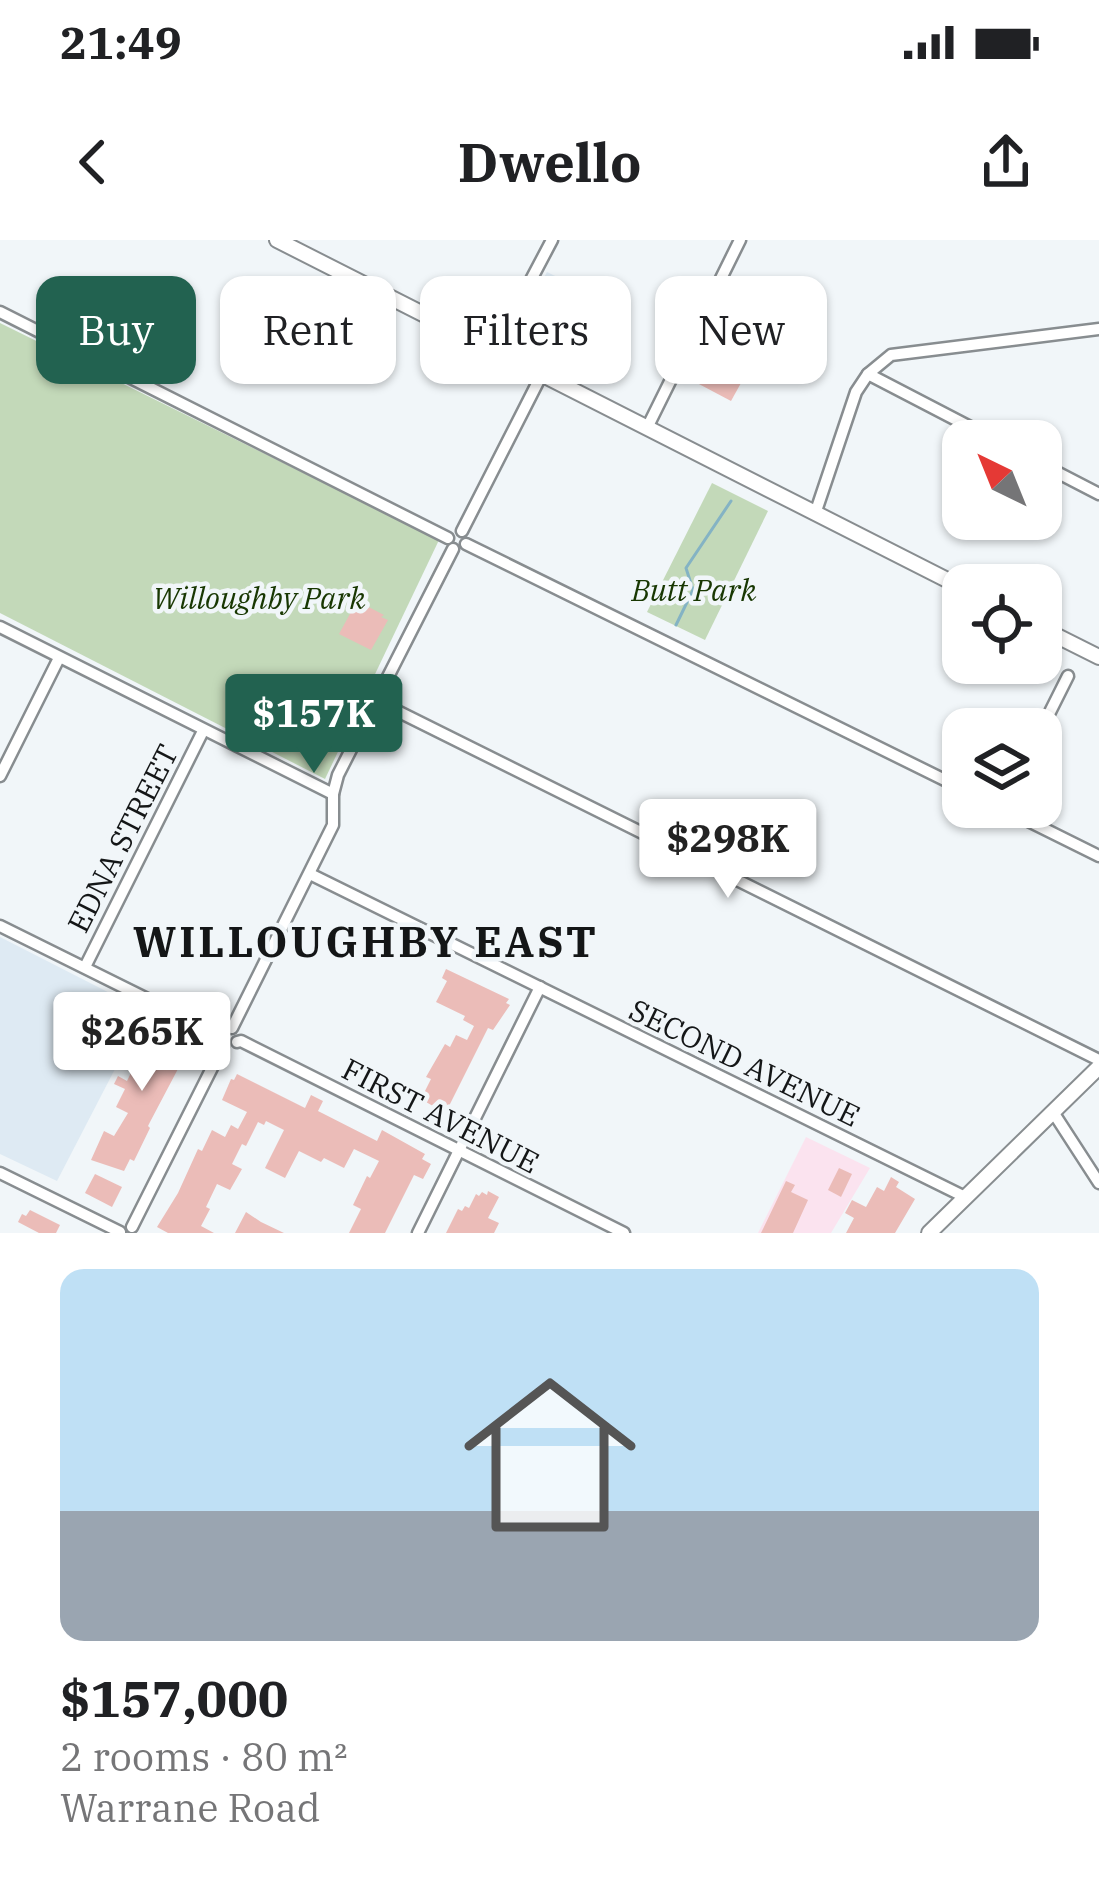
<!DOCTYPE html>
<html lang="en">
<head>
<meta charset="utf-8">
<style>
  :root { --surface:#fff; --page:#f2f2f2; --text:#202124; --muted:#757577; --accent:#226250 }
  body { margin:0; font-family:"IBM Plex Serif",serif; background:var(--page); color:var(--text); height:100vh; display:flex; flex-direction:column; font-size:45px; white-space:nowrap }
  * { box-sizing:border-box; margin:0 }
  p { font-size:39px; color:var(--muted) }
  .icon { flex:none; width:66px; height:66px; fill:none; stroke:currentColor; stroke-width:2; stroke-linecap:round; stroke-linejoin:round }
  .map { position:relative; height:993px; overflow:hidden }
  .details { display:flex; flex-direction:column; background:var(--surface); flex:1 }
  .details>* { flex:none }
  .banner { position:absolute; left:36px; top:36px; width:1029px; height:108px; display:flex; gap:24px }
  .needle { width:78px; rotate:317deg }
  .fabs { position:absolute; left:942px; top:180px; display:grid; gap:24px }
  .fabs a { display:grid; place-items:center; width:120px; height:120px; border-radius:24px; background:var(--surface); box-shadow:0 3px 9px #0004; font-size:60px }
  .price { position:absolute; translate:-50% -102px; padding:0 27px; border-radius:12px; background:#fff; color:#222; font-size:39px; line-height:78px; filter:drop-shadow(0 3px 6px #0008) }
  .price::after { content:''; position:absolute; left:50%; top:72px; width:36px; height:27px; margin-left:-18px; background:inherit; clip-path:polygon(0 0,100% 0,50% 100%) }
  .price.on { background:var(--accent); color:#fff }
  ul { padding:0; list-style:none }
  li { display:grid; align-content:center; gap:24px; height:636px; padding:0 60px }
  li span { display:grid; place-items:center; height:372px; border-radius:24px; color:#555 }
  li>.icon { margin-inline-start:auto }
  span .icon { width:216px; height:216px; fill:#fffc; stroke-width:1 }
  li b { font-size:51px }
  .tag { padding:0 42px; border-radius:24px; background:var(--surface); box-shadow:0 3px 9px #0004; font-size:42px; line-height:108px }
  .tag.on { background:var(--accent); color:#fff }
  .status { display:flex; justify-content:space-between; align-items:center; height:84px; padding:0 60px; background:var(--surface); direction:ltr }
  .status svg { height:33px; fill:currentColor }
  header { display:flex; justify-content:space-between; align-items:center; height:156px; padding:0 60px; background:var(--surface); font-size:54px; font-weight:700 }
  .map>svg:first-child { display:block }
  .built { fill:#deeaf3 }
  .medical { fill:#fbe3ef }
  .green { fill:#c3d9b9 }
  .lines { fill:none; stroke-linecap:round; stroke-linejoin:round }
  .stream { stroke:#84b3c4; stroke-width:3 }
  .building { fill:#ebbcb8 }
  .minor-casing { stroke:#888d90; stroke-width:15 }
  .major-casing { stroke:#888d90; stroke-width:18 }
  .minor { stroke:#fff; stroke-width:10 }
  .major { stroke:#fff; stroke-width:14 }
  .labels { text-anchor:middle; dominant-baseline:central; stroke-width:9; stroke-linejoin:round; paint-order:stroke }
  .park-label { font-size:30px; font-style:italic; fill:#183702; stroke:#f1f6f9 }
  .street-label { font-size:30px; fill:#141617; stroke:#f1f6f9 }
  .district-label { font-size:42px; font-weight:bold; letter-spacing:3px; fill:#141617; stroke:#f1f6f9 }
</style>
</head>
<body>
<div class="status"><b>21:49</b><svg viewBox="0 0 49 12"><path d="M0 12V9h3v3zM5 12V6h3v6zM10 12V3h3v9zM15 12V0h3v12zM26 1h20v11H26zM47 4h2v5h-2z"/></svg></div>
<header><svg class="icon" aria-label="back" viewBox="0 0 24 24"><path d="M15 5l-7 7 7 7"/></svg>Dwello<svg class="icon" aria-label="share" viewBox="0 0 24 24"><path d="M12 15V3M7 8l5-5 5 5M5 13v7h14v-7"/></svg></header>
<div class="map">
<svg width="1099" height="993" viewBox="0 0 1099 993">
  <rect width="100%" height="100%" fill="#f1f6f9"/>
  <!-- built -->
  <g class="built">
    <polygon points="547,32 610,63 579,124 515,92"/>
    <polygon points="0,697 145,771 57,941 0,914"/>
  </g>
  <!-- medical -->
  <polygon class="medical" points="806,897 870,928 831,993 758,993"/>
  <!-- green -->
  <g class="green">
    <polygon points="0,83 439,300 325,539 0,373"/>
    <polygon points="712,243 768,271 705,400 647,372"/>
  </g>
  <g class="lines">
    <!-- stream -->
    <polyline class="stream" points="676,385 693,350 686,328 731,261"/>
  </g>
  <!-- building -->
  <g class="building">
    <polygon points="707,124 741,143 731,161 697,143"/>
    <polygon points="357,361 384,375 381,377 388,380 371,410 339,394"/>
    <polygon points="446,729 509,759 506,763 510,765 493,790 488,788 447,870 444,869 443,872 421,859 431,839 426,837 445,804 450,807 456,795 467,800 474,786 463,780 465,776 436,762 447,741 442,738"/>
    <polygon points="142,785 160,795 166,790 172,793 173,790 190,799 186,806 189,808 150,882 148,886 150,888 134,921 130,919 124,931 91,920 104,891 114,896 128,873 116,867 125,849 114,844 118,836 127,841 141,812 129,806"/>
    <polygon points="237,834 305,868 311,855 323,861 318,871 377,901 382,890 425,914 422,919 431,924 423,939 414,935 385,993 349,993 361,969 353,965 367,936 370,938 379,921 354,909 344,928 324,918 321,922 299,911 285,938 265,928 284,890 266,881 264,885 258,882 246,906 242,904 232,924 242,929 230,950 217,944 206,967 210,969 201,986 214,993 168,993 157,987 178,953 198,909 202,911 212,890 225,897 231,885 238,889 247,872 222,860 231,839 234,840"/>
    <polygon points="839,928 852,934 841,957 828,950"/>
    <polygon points="95,934 122,947 112,967 85,953"/>
    <polygon points="891,937 899,942 896,947 915,959 895,993 846,993 854,978 845,973 852,960 866,967 877,947 884,951"/>
    <polygon points="786,941 795,945 791,952 808,960 793,993 761,993"/>
    <polygon points="488,951 499,957 488,978 499,983 494,993 446,993 458,969 462,971 465,966 469,968 476,954 479,956 482,952 487,955"/>
    <polygon points="30,970 60,985 56,993 39,993 18,982 22,974 26,976"/>
    <polygon points="246,972 261,982 284,993 235,993"/>
  </g>
  <g class="lines">
    <!-- minor casing -->
    <g class="minor-casing">
      <g id="minor">
        <polyline points="0,72 448,298"/>
        <polyline points="494,110 552,0"/>
        <polyline points="868,134 997,201"/>
        <polyline points="647,188 740,0"/>
        <polyline points="1041,224 1099,254"/>
        <polyline points="815,274 856,152 868,134 891,115 1099,89"/>
        <polyline points="462,291 542,134"/>
        <polyline points="466,304 963,549"/>
        <polyline points="0,387 333,554"/>
        <polyline points="377,461 1099,820"/>
        <polyline points="1041,490 1068,436"/>
        <polyline points="0,536 59,418"/>
        <polyline points="1000,567 1099,616"/>
        <polyline points="310,634 965,957"/>
        <polyline points="0,686 218,794"/>
        <polyline points="85,727 203,491"/>
        <polyline points="232,788 333,585 333,554 338,535 453,309"/>
        <polyline points="237,802 241,801 624,993"/>
        <polyline points="1053,872 1099,943"/>
        <polyline points="0,933 120,992"/>
        <polyline points="132,987 223,806"/>
        <polyline points="418,993 540,747"/>
      </g>
    </g>
    <!-- major casing -->
    <g class="major-casing">
      <g id="major">
        <polyline points="277,0 963,348"/>
        <polyline points="1041,388 1099,417"/>
        <polyline points="929,993 1099,827"/>
      </g>
    </g>
    <!-- minor -->
    <use href="#minor" class="minor"/>
    <!-- major -->
    <use href="#major" class="major"/>
  </g>
  <g class="labels">
    <!-- park labels -->
    <g class="park-label">
      <text x="694" y="349">Butt Park</text>
      <text x="259" y="357">Willoughby Park</text>
    </g>
    <!-- street labels -->
    <g class="street-label">
      <text transform="translate(122 598) rotate(-63)">EDNA STREET</text>
      <text transform="translate(745 822) rotate(26)">SECOND AVENUE</text>
      <text transform="translate(441 875) rotate(27)">FIRST AVENUE</text>
    </g>
    <!-- district labels -->
    <g class="district-label">
      <text x="366" y="701">WILLOUGHBY EAST</text>
    </g>
  </g>
</svg>
<div class="fabs">
<a><svg class="needle" viewBox="-14 -14 28 28"><path d="M0-13l5 13h-10z" fill="#e53935"/><path d="M0 13l5-13h-10z" fill="#757577"/></svg></a>
<a><svg class="icon" aria-label="locate" viewBox="0 0 24 24"><circle cx="12" cy="12" r="6"/><path d="M12 2v4M12 18v4M2 12h4M18 12h4"/></svg></a>
<a><svg class="icon" aria-label="layers" viewBox="0 0 24 24"><path d="M12 4l9 5-9 5-9-5zM3 14l9 5 9-5"/></svg></a>
</div>
<b class="price on" style="left:314px;top:536px">$157K</b>
<b class="price" style="left:728px;top:661px">$298K</b>
<b class="price" style="left:142px;top:854px">$265K</b>
<div class="banner">
<a class="tag on">Buy</a>
<a class="tag">Rent</a>
<a class="tag">Filters</a>
<a class="tag">New</a>
</div>
</div>
<section class="details">
<ul>
<li><span style="background:linear-gradient(#bfe0f5 65%,#9aa5b1 0)"><svg class="icon" aria-label="home" viewBox="0 0 24 24"><path d="M3 11l9-7 9 7M6 9v11h12V9"/></svg></span><div><b>$157,000</b><p>2 rooms · 80 m²</p><p>Warrane Road</p></div></li>
</ul>
</section>
</body>
</html>
